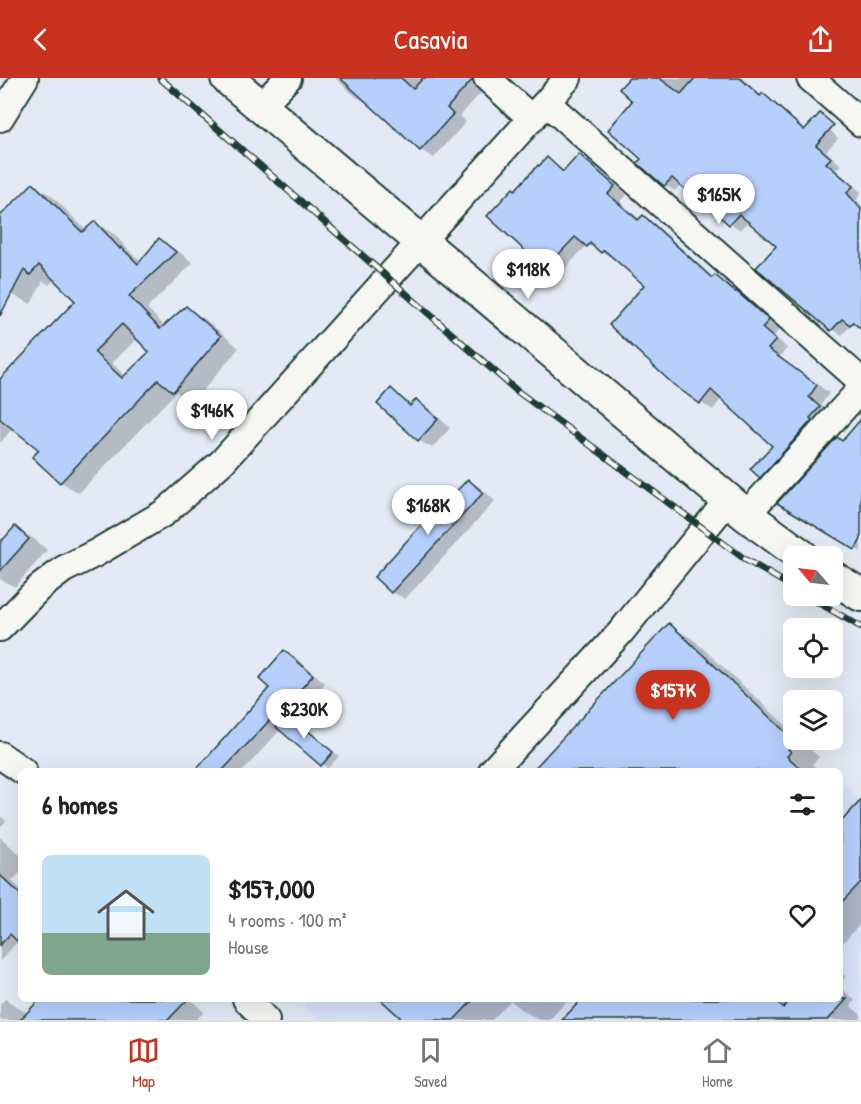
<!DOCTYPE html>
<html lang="en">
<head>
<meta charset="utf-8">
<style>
  :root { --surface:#fff; --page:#f2f2f2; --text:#202124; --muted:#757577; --line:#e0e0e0; --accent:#c8321e }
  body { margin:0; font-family:"Patrick Hand",sans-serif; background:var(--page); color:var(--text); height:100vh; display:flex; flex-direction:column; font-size:22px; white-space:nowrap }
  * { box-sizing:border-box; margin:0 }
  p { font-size:20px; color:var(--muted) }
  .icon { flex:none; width:33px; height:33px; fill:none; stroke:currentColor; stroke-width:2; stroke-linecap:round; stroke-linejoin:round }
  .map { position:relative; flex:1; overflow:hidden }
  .side { position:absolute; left:18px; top:690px; width:825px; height:234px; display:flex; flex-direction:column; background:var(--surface); border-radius:9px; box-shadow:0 6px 24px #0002 }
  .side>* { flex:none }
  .needle { width:39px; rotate:298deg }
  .controls { position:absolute; left:783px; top:468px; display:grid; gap:12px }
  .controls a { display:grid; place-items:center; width:60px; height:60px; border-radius:9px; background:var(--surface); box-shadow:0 6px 24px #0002; font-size:30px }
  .price { position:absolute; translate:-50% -51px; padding:0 14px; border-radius:21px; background:#fff; color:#222; font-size:20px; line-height:39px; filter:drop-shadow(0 2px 3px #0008) }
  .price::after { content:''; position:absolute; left:50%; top:36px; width:18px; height:14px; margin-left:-9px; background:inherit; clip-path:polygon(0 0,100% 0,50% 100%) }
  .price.on { background:var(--accent); color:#fff }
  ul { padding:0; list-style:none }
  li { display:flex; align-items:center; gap:18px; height:150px; padding:0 24px }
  li span { display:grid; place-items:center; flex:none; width:168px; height:120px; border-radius:9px; color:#555 }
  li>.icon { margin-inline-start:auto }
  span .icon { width:72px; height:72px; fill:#fffc; stroke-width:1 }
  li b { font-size:26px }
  h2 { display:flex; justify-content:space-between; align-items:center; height:72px; padding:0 24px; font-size:26px }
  header { display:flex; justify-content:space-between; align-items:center; height:78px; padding:0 24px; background:var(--accent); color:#fff; font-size:27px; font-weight:600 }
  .tabs { display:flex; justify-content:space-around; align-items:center; height:84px; border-top:2px solid var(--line); background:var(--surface); font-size:16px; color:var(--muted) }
  .tabs a { display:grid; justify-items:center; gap:3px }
  .tabs .on { color:var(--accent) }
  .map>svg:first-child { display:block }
  .built { fill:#d6e2f7 }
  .shadow { fill:#0003; fill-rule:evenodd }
  .building { fill:#b6cffd; stroke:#1f3d34; stroke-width:1.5; fill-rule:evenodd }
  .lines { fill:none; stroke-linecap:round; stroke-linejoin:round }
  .minor-casing { stroke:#1f3d34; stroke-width:30 }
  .tertiary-casing { stroke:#1f3d34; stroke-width:36 }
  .minor { stroke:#f6f6f2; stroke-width:26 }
  .tertiary { stroke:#f6f6f2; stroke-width:32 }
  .rail-casing { stroke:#1f3d34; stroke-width:7 }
  .rail { stroke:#f6f6f2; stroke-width:4.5; stroke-dasharray:14; stroke-linecap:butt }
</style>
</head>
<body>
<header><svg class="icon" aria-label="back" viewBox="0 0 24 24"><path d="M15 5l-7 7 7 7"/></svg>Casavia<svg class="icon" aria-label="share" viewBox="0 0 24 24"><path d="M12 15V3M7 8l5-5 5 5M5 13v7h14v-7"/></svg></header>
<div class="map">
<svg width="861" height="942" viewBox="0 0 861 942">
  <rect width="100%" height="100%" fill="#e3eaf5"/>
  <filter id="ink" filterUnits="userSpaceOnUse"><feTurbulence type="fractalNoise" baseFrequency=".0167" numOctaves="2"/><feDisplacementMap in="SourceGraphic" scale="12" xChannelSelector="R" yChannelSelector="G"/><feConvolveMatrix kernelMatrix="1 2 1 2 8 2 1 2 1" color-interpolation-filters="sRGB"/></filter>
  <g filter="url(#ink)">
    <!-- built -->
    <polygon class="built" points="840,701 861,724 861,942 319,942 303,928 309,921 840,921"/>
    <!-- shadow -->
    <g class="shadow">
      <polygon points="335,0 488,0 486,9 460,38 466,44 434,80 421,72 370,26 356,19"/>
      <polygon points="627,0 742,0 762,18 763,17 773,23 806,52 826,48 838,60 826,73 841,87 836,92 861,114 857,122 861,127 861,252 852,246 842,257 832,251 778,168 749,142 740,152 703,126 681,106 675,113 665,107 643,81 634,22 629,2"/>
      <polygon points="579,78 591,85 627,117 620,124 641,142 643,139 655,146 714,200 728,206 749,222 781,250 774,258 787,270 780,279 829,315 821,327 832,337 773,406 760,399 774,368 722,320 713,332 701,325 646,207 615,181 587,167 559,197 546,190 489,138 547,81 565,93"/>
      <path d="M33 107 52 118 87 153 95 145 114 156 134 178 142 183 160 162 178 173 193 185 147 230 165 249 186 230 205 241 239 270 193 324 176 314 79 415 61 404 41 372 13 350 0 365V304L77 223 55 201 49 207 43 203 31 226 7 214 0 224V140ZM138 260 151 274 126 299 112 285Z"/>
      <polygon points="391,312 413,327 416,323 430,331 450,350 432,370 418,362"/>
      <polygon points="861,344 861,474 780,424 843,365"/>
      <polygon points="468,402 481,410 495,423 405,521 392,514 447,425"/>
      <polygon points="15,450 34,461 47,472 15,509 0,501 0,459 4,462"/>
      <polygon points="669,547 694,562 794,655 794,662 800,662 819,679 812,686 815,689 811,693 533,693"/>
      <polygon points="285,574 297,581 325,605 301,632 299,631 292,639 339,678 328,690 281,651 243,693 196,693 272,610"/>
      <polygon points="861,737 861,845 840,868 840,747"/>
      <polygon points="0,738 6,743 0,749"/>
      <polygon points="0,759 21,778 21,794 12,803 21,812 21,866 18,863 0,883"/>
      <polygon points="840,893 846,899 840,905"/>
      <polygon points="840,909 855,922 851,928 861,937 861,942 574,942 584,921 840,921"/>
      <polygon points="5,921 28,936 42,921 191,921 204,934 196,942 0,942 0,926"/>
      <polygon points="398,921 569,921 549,942 539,942 520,931 511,922 492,942 399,942 397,940 400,937"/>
    </g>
    <!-- building -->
    <g class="building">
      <polygon points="340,0 401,0 413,11 423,0 472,0 472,2 447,30 453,36 420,73"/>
      <polygon points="629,0 659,0 681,16 695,0 740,0 760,18 763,15 804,52 820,35 834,47 816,67 831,80 826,85 853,108 847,115 861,131 861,251 853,244 850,247 842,241 831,253 756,190 776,168 739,136 729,147 705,125 702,127 672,100 664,108 637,85 641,81 608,52 632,23 619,11"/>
      <polygon points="579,76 615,108 608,116 638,142 643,137 712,200 715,197 735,214 736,213 769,242 762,250 776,262 768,271 817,307 809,319 820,329 810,340 812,342 760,400 750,391 772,368 711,312 700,326 674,307 609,247 644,207 604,172 601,175 590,165 587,169 575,159 545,191 487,138 513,110 515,112 538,87 539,88 547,79 563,94"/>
      <path d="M33 105 82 154 95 143 120 171 121 169 138 186 159 160 176 174 129 218 160 251 186 228 221 258 173 314 158 302 60 405 32 379 39 372 0 341V301L75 223 39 187 30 197 24 192 0 238V138ZM122 246 149 274 122 300 94 274Z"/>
      <polygon points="391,310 410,328 416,321 438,341 418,363 377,326"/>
      <polygon points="861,341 861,461 855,472 777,425 837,359 842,363"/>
      <polygon points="468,401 483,415 391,515 374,499 444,422 446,424"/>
      <polygon points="15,448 29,461 0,493 0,465"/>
      <polygon points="669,545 795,663 788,671 791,674 787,678 803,693 532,693"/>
      <polygon points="284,572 313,597 288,626 286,625 222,693 195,693 269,610 259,601"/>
      <polygon points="287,635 333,674 321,688 276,649"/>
      <polygon points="861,722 861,804 840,826 840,745"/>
      <polygon points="0,797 21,817 21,867 10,856 0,867"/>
      <polygon points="40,921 188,921 168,942 20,942"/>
      <polygon points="380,921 474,921 454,942 403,942"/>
      <polygon points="582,921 774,921 783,930 791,921 847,921 828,942 562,942"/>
    </g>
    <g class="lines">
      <!-- minor casing -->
      <g class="minor-casing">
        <g id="minor">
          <polyline points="487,0 532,41"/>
          <polyline points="810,0 861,45"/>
          <polyline points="547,25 861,303"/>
          <polyline points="260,29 288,0"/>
          <polyline points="0,40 25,0"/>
          <polyline points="746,437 861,311"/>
          <polyline points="0,550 39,510 64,491 96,475 164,435 222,384 568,0"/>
          <polyline points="0,677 23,693"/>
          <polyline points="492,693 620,555 728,422"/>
          <polyline points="246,921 266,942"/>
        </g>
      </g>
      <!-- tertiary casing -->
      <g class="tertiary-casing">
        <g id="tertiary">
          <polyline points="227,0 746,437 802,478"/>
          <polyline points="832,499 861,517"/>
        </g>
      </g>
      <!-- minor -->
      <use href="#minor" class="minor"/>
      <!-- tertiary -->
      <use href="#tertiary" class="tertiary"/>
      <!-- rail casing -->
      <g class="rail-casing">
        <g id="rail">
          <polyline points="160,0 517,313 746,482 794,510"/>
          <polyline points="807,518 861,549"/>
        </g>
      </g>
      <!-- rail -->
      <use href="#rail" class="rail"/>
    </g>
  </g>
</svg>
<div class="controls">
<a><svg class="needle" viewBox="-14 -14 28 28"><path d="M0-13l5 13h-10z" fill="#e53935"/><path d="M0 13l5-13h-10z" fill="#757577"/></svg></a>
<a><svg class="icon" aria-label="locate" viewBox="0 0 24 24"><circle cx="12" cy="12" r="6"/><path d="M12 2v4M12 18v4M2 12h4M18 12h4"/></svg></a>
<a><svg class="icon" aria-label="layers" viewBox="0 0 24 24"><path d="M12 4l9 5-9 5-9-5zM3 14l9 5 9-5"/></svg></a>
</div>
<b class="price" style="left:719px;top:147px">$165K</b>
<b class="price" style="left:528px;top:222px">$118K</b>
<b class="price" style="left:212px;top:363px">$146K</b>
<b class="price" style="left:428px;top:458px">$168K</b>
<b class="price on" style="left:673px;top:643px">$157K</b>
<b class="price" style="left:304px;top:662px">$230K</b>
<section class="side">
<h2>6 homes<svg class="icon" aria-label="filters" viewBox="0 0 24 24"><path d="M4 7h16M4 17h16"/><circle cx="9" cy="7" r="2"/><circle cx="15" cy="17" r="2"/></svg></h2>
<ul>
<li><span style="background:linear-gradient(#bfe0f5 65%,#7fa58c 0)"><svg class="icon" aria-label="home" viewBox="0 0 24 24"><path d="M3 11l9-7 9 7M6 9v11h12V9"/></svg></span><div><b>$157,000</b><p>4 rooms · 100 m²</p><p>House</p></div><svg class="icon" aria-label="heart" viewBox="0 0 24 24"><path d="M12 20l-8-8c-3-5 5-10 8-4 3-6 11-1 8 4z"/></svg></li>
</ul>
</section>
</div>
<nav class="tabs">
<a class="on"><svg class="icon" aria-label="map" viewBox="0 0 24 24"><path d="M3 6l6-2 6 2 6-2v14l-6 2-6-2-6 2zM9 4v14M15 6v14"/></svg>Map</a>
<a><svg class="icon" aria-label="saved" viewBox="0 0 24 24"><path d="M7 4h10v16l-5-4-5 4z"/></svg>Saved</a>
<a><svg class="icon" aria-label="home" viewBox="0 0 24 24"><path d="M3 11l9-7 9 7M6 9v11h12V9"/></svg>Home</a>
</nav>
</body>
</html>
